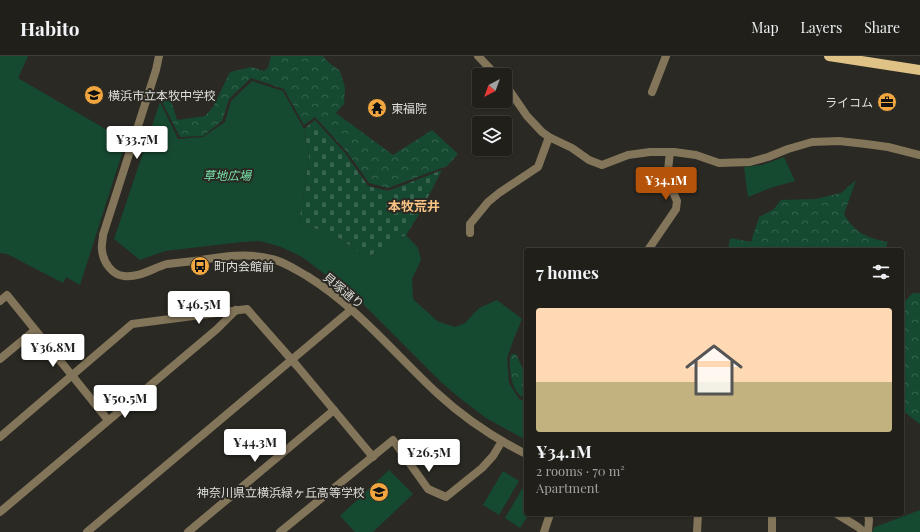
<!DOCTYPE html>
<html lang="en">
<head>
<meta charset="utf-8">
<style>
  :root { --surface:#201f1a; --page:#2d2c27; --text:#f1f3f6; --muted:#a2a2a2; --line:#3d3d39; --accent:#b45309 }
  body { margin:0; font-family:"Playfair Display","Noto Sans JP",serif; background:var(--page); color:var(--text); height:100vh; display:flex; flex-direction:column; font-size:15px; white-space:nowrap }
  * { box-sizing:border-box; margin:0 }
  p { font-size:13px; color:var(--muted) }
  .icon { flex:none; width:22px; height:22px; fill:none; stroke:currentColor; stroke-width:2; stroke-linecap:round; stroke-linejoin:round }
  .map { position:relative; flex:1; overflow:hidden }
  .details { position:absolute; left:524px; top:192px; width:380px; height:268px; display:flex; flex-direction:column; background:var(--surface); border-radius:4px; box-shadow:0 1px 3px #0004,0 0 0 1px var(--line) }
  .details>* { flex:none }
  .needle { width:26px; rotate:221deg }
  .tools { position:absolute; left:472px; top:12px; display:grid; gap:8px }
  .tools a { display:grid; place-items:center; width:40px; height:40px; border-radius:4px; background:var(--surface); box-shadow:0 1px 3px #0004,0 0 0 1px var(--line); font-size:20px }
  .price { position:absolute; translate:-50% -34px; padding:0 9px; border-radius:4px; background:#fff; color:#222; font-size:13px; line-height:26px; filter:drop-shadow(0 1px 2px #0008) }
  .price::after { content:''; position:absolute; left:50%; top:24px; width:12px; height:9px; margin-left:-6px; background:inherit; clip-path:polygon(0 0,100% 0,50% 100%) }
  .price.active { background:var(--accent); color:#fff }
  ul { padding:0; list-style:none }
  li { display:grid; align-content:center; gap:8px; height:212px; padding:0 12px }
  li+li { border-top:1px solid var(--line) }
  li span { display:grid; place-items:center; height:124px; border-radius:4px; color:#555 }
  li>.icon { margin-inline-start:auto }
  span .icon { width:72px; height:72px; fill:#fffc; stroke-width:1 }
  li b { font-size:17px }
  h2 { display:flex; justify-content:space-between; align-items:center; height:48px; padding:0 12px; font-size:17px }
  header { display:flex; align-items:center; gap:24px; box-sizing:border-box; height:56px; padding:0 20px; background:var(--surface); border-bottom:1px solid var(--line) }
  header strong { font-size:19px }
  nav { display:flex; gap:22px; margin-inline-start:auto; font-size:14px }
  .map>svg:first-child { display:block }
  .forest { fill:url(#forest-crowns) }
  .cemetery { fill:url(#cemetery-stones) }
  .park { fill:#164a30 }
  .lines { fill:none; stroke-linecap:round; stroke-linejoin:round }
  .minor { stroke:#837559; stroke-width:8 }
  .tertiary { stroke:#837559; stroke-width:8 }
  .primary { stroke:#dfc286; stroke-width:10 }
  .labels { text-anchor:middle; dominant-baseline:central; stroke-width:4; stroke-linejoin:round; paint-order:stroke }
  .poi-label { font-size:12px; fill:#dfdfdb; stroke:#2a2923; text-anchor:start }
  .park-label { font-size:12px; font-style:italic; fill:#76e1a7; stroke:#2a2923 }
  .street-label { font-size:12px; fill:#dfdfdb; stroke:#2a2923 }
  .neighbourhood-label { font-size:13px; font-weight:bold; fill:#f8c384; stroke:#2a2923 }
</style>
</head>
<body>
<header>
<strong>Habito</strong>
<nav><a>Map</a><a>Layers</a><a>Share</a></nav>
</header>
<div class="map">
<svg width="920" height="476" viewBox="0 0 920 476">
  <defs>
    <pattern id="forest-crowns" width="20" height="18" patternUnits="userSpaceOnUse"><rect width="20" height="18" fill="#164a30"/><path d="M2 6a3 3 0 1 1 6 0M12 15a3 3 0 1 1 6 0" fill="none" stroke="#37644d"/></pattern>
    <pattern id="cemetery-stones" width="16" height="16" patternUnits="userSpaceOnUse"><rect width="16" height="16" fill="#164a30"/><path d="M2 7V4a2 2 0 0 1 4 0v3zM10 15v-3a2 2 0 0 1 4 0v3z" fill="#37644d"/></pattern>
  </defs>
  <rect width="100%" height="100%" fill="#2a2923"/>
  <!-- forest -->
  <g class="forest">
    <polygon points="271,0 323,0 328,6 340,15 345,32 344,48 336,57 393,99 432,74 458,98 447,110 388,132 369,127 347,96 315,61 304,69 284,33 251,22 229,43 222,65 203,80 180,81 161,44 170,41 177,64 205,60 213,51 230,16 251,11 264,15 268,12"/>
    <path d="M856 124 844 158C855 177 867 182 888 186L886 191 874 194H728L730 182 751 186 759 161 774 153 781 144 816 143 841 137Z"/>
    <polygon points="913,237 920,237 920,368 902,354 902,248"/>
    <path d="M512 298H516L526 320V343C513 337 511 324 510 310 510 305 509 302 512 298Z"/>
  </g>
  <!-- cemetery -->
  <polygon class="cemetery" points="315,64 345,97 368,130 388,135 442,114 418,160 406,179 366,202 341,183 299,166 309,101 304,73"/>
  <!-- park -->
  <g class="park">
    <polygon points="0,0 28,0 18,22 126,85 80,229 66,221 63,227 7,198 0,197"/>
    <polygon points="252,25 283,35 304,73 309,101 299,166 341,183 366,202 406,179 418,192 421,204 412,223 413,243 437,265 455,271 465,267 479,252 497,244 522,263 513,285 507,302 509,327 519,343 526,345 526,384 486,362 461,343 441,326 358,243 302,201 281,191 260,185 242,186 165,195 140,204 114,183 160,46 178,83 203,81 225,66 231,45"/>
    <polygon points="784,101 795,125 770,132 748,141 744,111 762,109"/>
    <polygon points="389,414 413,438 373,476 355,476 340,460"/>
    <polygon points="503,415 519,425 499,459 483,449"/>
    <polygon points="525,428 526,429 526,458 529,458 520,472 505,462"/>
    <polygon points="920,454 920,476 872,476 875,471"/>
  </g>
  <g class="lines">
    <!-- minor -->
    <g class="minor">
      <polyline points="652,36 666,0"/>
      <polyline points="470,177 470,168 488,146 499,137 538,111 549,81"/>
      <polyline points="648,194 676,153 677,145 667,123 670,96"/>
      <polyline points="0,245 7,239 108,364"/>
      <polyline points="0,303 35,274"/>
      <polyline points="0,381 132,268 247,253 298,311 373,401"/>
      <polyline points="0,456 217,273 236,254"/>
      <polyline points="87,476 352,253"/>
      <polyline points="188,476 334,354"/>
      <polyline points="280,476 393,384 428,433 446,441 482,412 493,400 502,385"/>
      <polyline points="544,476 550,458"/>
      <polyline points="697,476 698,458"/>
      <polyline points="772,476 772,458"/>
      <polyline points="868,476 869,464 868,458"/>
    </g>
    <!-- tertiary -->
    <g class="tertiary">
      <path d="M159 0 156 14 103 179C103 184 101 190 102 194 103 206 112 219 124 220 139 222 153 212 167 208 176 207 185 206 194 205 219 201 247 196 272 203 285 206 296 214 307 220 357 251 394 297 437 337 464 362 494 382 526 398"/>
      <polyline points="478,0 496,19"/>
      <polyline points="505,28 527,60 542,76 549,81 572,92 589,104 602,109 628,99 650,96 674,96 696,99 719,107 750,106 768,101 788,93 812,86 839,85 866,88 888,91 920,99"/>
      <polyline points="837,458 858,471 864,476"/>
    </g>
    <!-- primary -->
    <polyline class="primary" points="829,0 920,14"/>
  </g>
  <!-- icons -->
  <defs>
    <g id="school-disc" transform="scale(1)"><circle r="9.5" fill="#f1a63f" stroke="#2a2923"/><path d="M0-5L7-2L0 1L-7-2ZM-4 1L0 2.5L4 1V4Q0 6-4 4Z" fill="#111"/></g>
    <g id="office-disc" transform="scale(1)"><circle r="9.5" fill="#f1a63f" stroke="#2a2923"/><path d="M-6-3h4V-5.5h4V-3h4V5H-6ZM-1-4.5V-3h2v-1.5ZM-6 0V1H6V0Z" fill="#111"/></g>
    <g id="temple-disc" transform="scale(1)"><circle r="9.5" fill="#f1a63f" stroke="#2a2923"/><path d="M0-6L5-2H3V0L6.5 2.5H4V6H1.5V3h-3V6H-4V2.5H-6.5L-3 0V-2H-5Z" fill="#111"/></g>
    <g id="bus-disc" transform="scale(1)"><circle r="9.5" fill="#f1a63f" stroke="#2a2923"/><path d="M-5-6H5V4H4V6H2V4H-2V6H-4V4H-5ZM-3.5-4V0h7V-4ZM-3.5 1.2v1.5H-2V1.2ZM2 1.2v1.5H3.5V1.2Z" fill="#111"/></g>
  </defs>
  <g fill-rule="evenodd">
    <use href="#school-disc" x="94" y="39"/>
    <use href="#office-disc" x="887" y="46"/>
    <use href="#temple-disc" x="377" y="52"/>
    <use href="#bus-disc" x="200" y="210"/>
    <use href="#school-disc" x="379" y="436"/>
  </g>
  <g class="labels">
    <!-- poi labels -->
    <g class="poi-label">
      <text x="108" y="39">横浜市立本牧中学校</text>
      <text x="873" y="46" text-anchor="end">ライコム</text>
      <text x="391" y="52">東福院</text>
      <text x="214" y="210">町内会館前</text>
      <text x="365" y="436" text-anchor="end">神奈川県立横浜緑ヶ丘高等学校</text>
    </g>
    <!-- park labels -->
    <g class="park-label">
      <text x="227" y="119">草地広場</text>
    </g>
    <!-- street labels -->
    <g class="street-label">
      <text transform="translate(344 234) rotate(39)">貝塚通り</text>
    </g>
    <!-- neighbourhood labels -->
    <g class="neighbourhood-label">
      <text x="414" y="149">本牧荒井</text>
    </g>
  </g>
</svg>
<div class="tools">
<a><svg class="needle" viewBox="-14 -14 28 28"><path d="M0-13l5 13h-10z" fill="#e53935"/><path d="M0 13l5-13h-10z" fill="#a2a2a2"/></svg></a>
<a><svg class="icon" aria-label="layers" viewBox="0 0 24 24"><path d="M12 4l9 5-9 5-9-5zM3 14l9 5 9-5"/></svg></a>
</div>
<b class="price" style="left:137px;top:104px">¥33.7M</b>
<b class="price active" style="left:666px;top:145px">¥34.1M</b>
<b class="price" style="left:199px;top:269px">¥46.5M</b>
<b class="price" style="left:53px;top:312px">¥36.8M</b>
<b class="price" style="left:125px;top:363px">¥50.5M</b>
<b class="price" style="left:255px;top:407px">¥44.3M</b>
<b class="price" style="left:429px;top:417px">¥26.5M</b>
<section class="details">
<h2>7 homes<svg class="icon" aria-label="filters" viewBox="0 0 24 24"><path d="M4 7h16M4 17h16"/><circle cx="9" cy="7" r="2"/><circle cx="15" cy="17" r="2"/></svg></h2>
<ul>
<li><span style="background:linear-gradient(#ffd9b3 60%,#c2b280 0)"><svg class="icon" aria-label="home" viewBox="0 0 24 24"><path d="M3 11l9-7 9 7M6 9v11h12V9"/></svg></span><div><b>¥34.1M</b><p>2 rooms · 70 m²</p><p>Apartment</p></div></li>
</ul>
</section>
</div>
</body>
</html>
